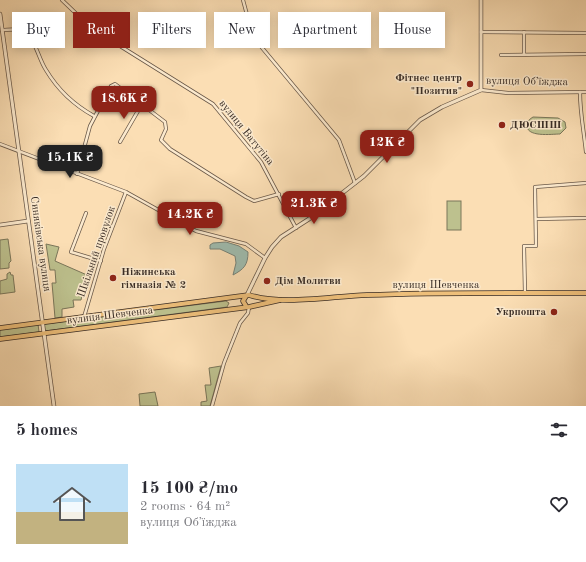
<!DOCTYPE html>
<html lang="en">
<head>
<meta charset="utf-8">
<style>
  :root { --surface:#fff; --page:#f7f7f7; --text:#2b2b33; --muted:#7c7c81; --accent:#8f2418 }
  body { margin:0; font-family:"Old Standard TT",serif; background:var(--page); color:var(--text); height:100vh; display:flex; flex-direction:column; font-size:15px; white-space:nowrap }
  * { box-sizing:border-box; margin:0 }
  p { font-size:13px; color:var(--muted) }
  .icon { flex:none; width:22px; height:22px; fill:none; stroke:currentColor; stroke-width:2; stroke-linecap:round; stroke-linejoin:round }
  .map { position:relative; height:406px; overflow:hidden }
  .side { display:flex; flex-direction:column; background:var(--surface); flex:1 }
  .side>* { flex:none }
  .hud { position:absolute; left:12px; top:12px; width:562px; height:36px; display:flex; gap:8px }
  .price { position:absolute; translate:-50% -34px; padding:0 9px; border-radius:8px; background:var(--accent); color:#fff; font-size:13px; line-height:26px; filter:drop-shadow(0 1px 2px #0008) }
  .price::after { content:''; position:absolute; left:50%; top:24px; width:12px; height:9px; margin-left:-6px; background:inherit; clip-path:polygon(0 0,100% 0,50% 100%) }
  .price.selected { background:#222; color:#fff }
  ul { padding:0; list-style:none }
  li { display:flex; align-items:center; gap:12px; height:100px; padding:0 16px }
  li span { display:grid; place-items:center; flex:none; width:112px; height:80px; border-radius:0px; color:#555 }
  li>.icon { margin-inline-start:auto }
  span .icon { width:48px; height:48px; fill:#fffc; stroke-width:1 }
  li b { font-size:17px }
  h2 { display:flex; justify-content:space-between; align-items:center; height:48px; padding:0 16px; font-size:17px }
  .pill { padding:0 14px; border-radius:0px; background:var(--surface); box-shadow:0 2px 10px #0003; font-size:14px; line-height:36px }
  .pill.selected { background:var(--accent); color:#fff }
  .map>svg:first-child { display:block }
  .green { fill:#bdc18e; stroke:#7a765a }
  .water { fill:#9fbcaf; stroke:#768278 }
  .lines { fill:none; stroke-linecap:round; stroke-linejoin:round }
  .minor-casing { stroke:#695849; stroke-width:4 }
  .tertiary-casing { stroke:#695849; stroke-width:4.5 }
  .primary-casing { stroke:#382c25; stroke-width:5.5 }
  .minor { stroke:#fceace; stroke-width:2.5 }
  .tertiary { stroke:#fceace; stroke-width:3 }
  .primary { stroke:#eebf7a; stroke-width:4 }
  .poi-dot { fill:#8f2418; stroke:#fceace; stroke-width:1.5 }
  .labels { text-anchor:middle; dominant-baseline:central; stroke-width:3; stroke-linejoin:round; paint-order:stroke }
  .poi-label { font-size:11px; font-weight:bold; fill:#382c25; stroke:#fceace; text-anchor:start }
  .street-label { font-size:11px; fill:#382c25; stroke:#fceace }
</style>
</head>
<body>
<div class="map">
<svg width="586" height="406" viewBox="0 0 586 406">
  <rect width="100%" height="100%" fill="#fbdeb4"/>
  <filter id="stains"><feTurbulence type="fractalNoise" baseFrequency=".005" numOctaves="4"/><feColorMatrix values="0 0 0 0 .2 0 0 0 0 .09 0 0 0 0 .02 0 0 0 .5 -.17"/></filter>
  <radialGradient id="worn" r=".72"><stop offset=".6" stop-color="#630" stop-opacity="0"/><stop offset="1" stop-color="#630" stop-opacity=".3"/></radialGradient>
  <!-- green -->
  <g class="green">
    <path d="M533 117 558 118 565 122 566 128 560 134C552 134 525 138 527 124 528 120 530 119 533 117Z"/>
    <rect x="447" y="201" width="14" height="29"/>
    <polygon points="8,239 11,261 9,263 9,268 0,269 0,240"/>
    <polygon points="46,244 59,247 55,261 87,275 81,300 73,300 74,307 62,309 62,317 55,318 52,283 56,283 55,270 50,270"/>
    <polygon points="10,272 11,275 13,275 15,292 0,294 0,281 7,279 7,274"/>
    <polygon points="226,301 229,303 227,307 45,331 44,324"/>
    <polygon points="38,324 39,332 0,337 0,329"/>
    <polygon points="221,366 210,406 201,406 201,402 207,401 205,385 211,385 209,368"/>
    <polygon points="155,392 158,406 140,406 139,394"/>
  </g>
  <!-- water -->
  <path class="water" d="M226 242 239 246 248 252C248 265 244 269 233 275L236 263 235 256 220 249H210V245L213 243Z"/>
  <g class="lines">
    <!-- minor casing -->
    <g class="minor-casing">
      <g id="minor">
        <polyline points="62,0 87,24 104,36 213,104 261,162 296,228"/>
        <polyline points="243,0 253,37 339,140 355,183"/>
        <path d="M2 30C8 30 17 28 23 31 36 39 38 58 46 70 58 90 74 105 94 116"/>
        <polyline points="481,32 586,33"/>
        <polyline points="524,54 524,32"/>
        <polyline points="501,55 586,54"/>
        <polyline points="481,90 508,93 586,92"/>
        <path d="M580 92C580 113 584 132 586 152"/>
        <polyline points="120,142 142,104"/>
        <polyline points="0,144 126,192 196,231 246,244 265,258"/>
        <polyline points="77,174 90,126 111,86 115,84 165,122 166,129 161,140 170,149 246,197 254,201 279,194"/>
        <polyline points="86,213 71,252 101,261"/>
        <polyline points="536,219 586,218"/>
        <polyline points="525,293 524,246 536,246 535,187 586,183"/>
        <polyline points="84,317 104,249 126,192"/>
        <polyline points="212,406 224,363 240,323 248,313 249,307"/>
      </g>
    </g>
    <!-- tertiary casing -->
    <g class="tertiary-casing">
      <g id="tertiary">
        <polyline points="0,14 54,406"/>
        <polyline points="0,225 28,221"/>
        <polyline points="247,295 265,258 272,247 281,237 309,219 364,176 420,120 442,107 481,90 481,0"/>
      </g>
    </g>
    <!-- primary casing -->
    <g class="primary-casing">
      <g id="primary">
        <polyline points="246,296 243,301 246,306"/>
        <path d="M0 328 249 295C283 306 332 296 367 295 440 292 513 293 586 293"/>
        <polyline points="0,339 249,307 280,300"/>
      </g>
    </g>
    <!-- minor -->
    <use href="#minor" class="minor"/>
    <!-- tertiary -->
    <use href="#tertiary" class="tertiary"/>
    <!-- primary -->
    <use href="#primary" class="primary"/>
  </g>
  <!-- markers -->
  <g class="poi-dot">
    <circle cx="470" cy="84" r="4"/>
    <circle cx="502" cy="125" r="4"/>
    <circle cx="113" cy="278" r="4"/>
    <circle cx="267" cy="281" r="4"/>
    <circle cx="554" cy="312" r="4"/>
  </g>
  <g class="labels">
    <!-- poi labels -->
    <g class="poi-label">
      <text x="462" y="78" text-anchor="end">Фітнес центр<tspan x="462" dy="13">"Позитив"</tspan></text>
      <text x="510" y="125">ДЮСШШ</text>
      <text x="121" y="272">Ніжинська<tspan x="121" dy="13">гімназія № 2</tspan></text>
      <text x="275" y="281">Дім Молитви</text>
      <text x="546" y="312" text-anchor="end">Укрпошта</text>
    </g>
    <!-- street labels -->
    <g class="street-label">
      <text transform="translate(527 82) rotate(1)">вулиця Обʼїжджа</text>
      <text transform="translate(246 133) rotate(51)">вулиця Ватутіна</text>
      <text transform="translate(40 244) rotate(82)">Синяківська вулиця</text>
      <text transform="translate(97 252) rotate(-71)">Шкільний провулок</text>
      <text x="436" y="285">вулиця Шевченка</text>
      <text transform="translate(110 316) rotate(-7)">вулиця Шевченка</text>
    </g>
  </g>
  <rect width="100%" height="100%" filter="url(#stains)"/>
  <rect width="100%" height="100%" fill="url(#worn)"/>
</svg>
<b class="price" style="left:124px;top:120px">18.6K ₴</b>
<b class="price" style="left:387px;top:164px">12K ₴</b>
<b class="price selected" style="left:70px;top:179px">15.1K ₴</b>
<b class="price" style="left:314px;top:225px">21.3K ₴</b>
<b class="price" style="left:190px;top:236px">14.2K ₴</b>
<div class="hud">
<a class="pill">Buy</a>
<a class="pill selected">Rent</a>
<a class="pill">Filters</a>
<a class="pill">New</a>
<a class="pill">Apartment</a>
<a class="pill">House</a>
</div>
</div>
<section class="side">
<h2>5 homes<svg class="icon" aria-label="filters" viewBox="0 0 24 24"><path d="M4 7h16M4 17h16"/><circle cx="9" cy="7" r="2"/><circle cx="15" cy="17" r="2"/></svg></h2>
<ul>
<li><span style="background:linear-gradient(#bfe0f5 60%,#c2b280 0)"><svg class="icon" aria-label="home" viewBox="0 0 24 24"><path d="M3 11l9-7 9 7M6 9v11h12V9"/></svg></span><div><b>15 100 ₴/mo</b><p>2 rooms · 64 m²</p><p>вулиця Обʼїжджа</p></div><svg class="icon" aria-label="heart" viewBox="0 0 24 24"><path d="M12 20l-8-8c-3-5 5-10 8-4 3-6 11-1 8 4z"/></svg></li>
</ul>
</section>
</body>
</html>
